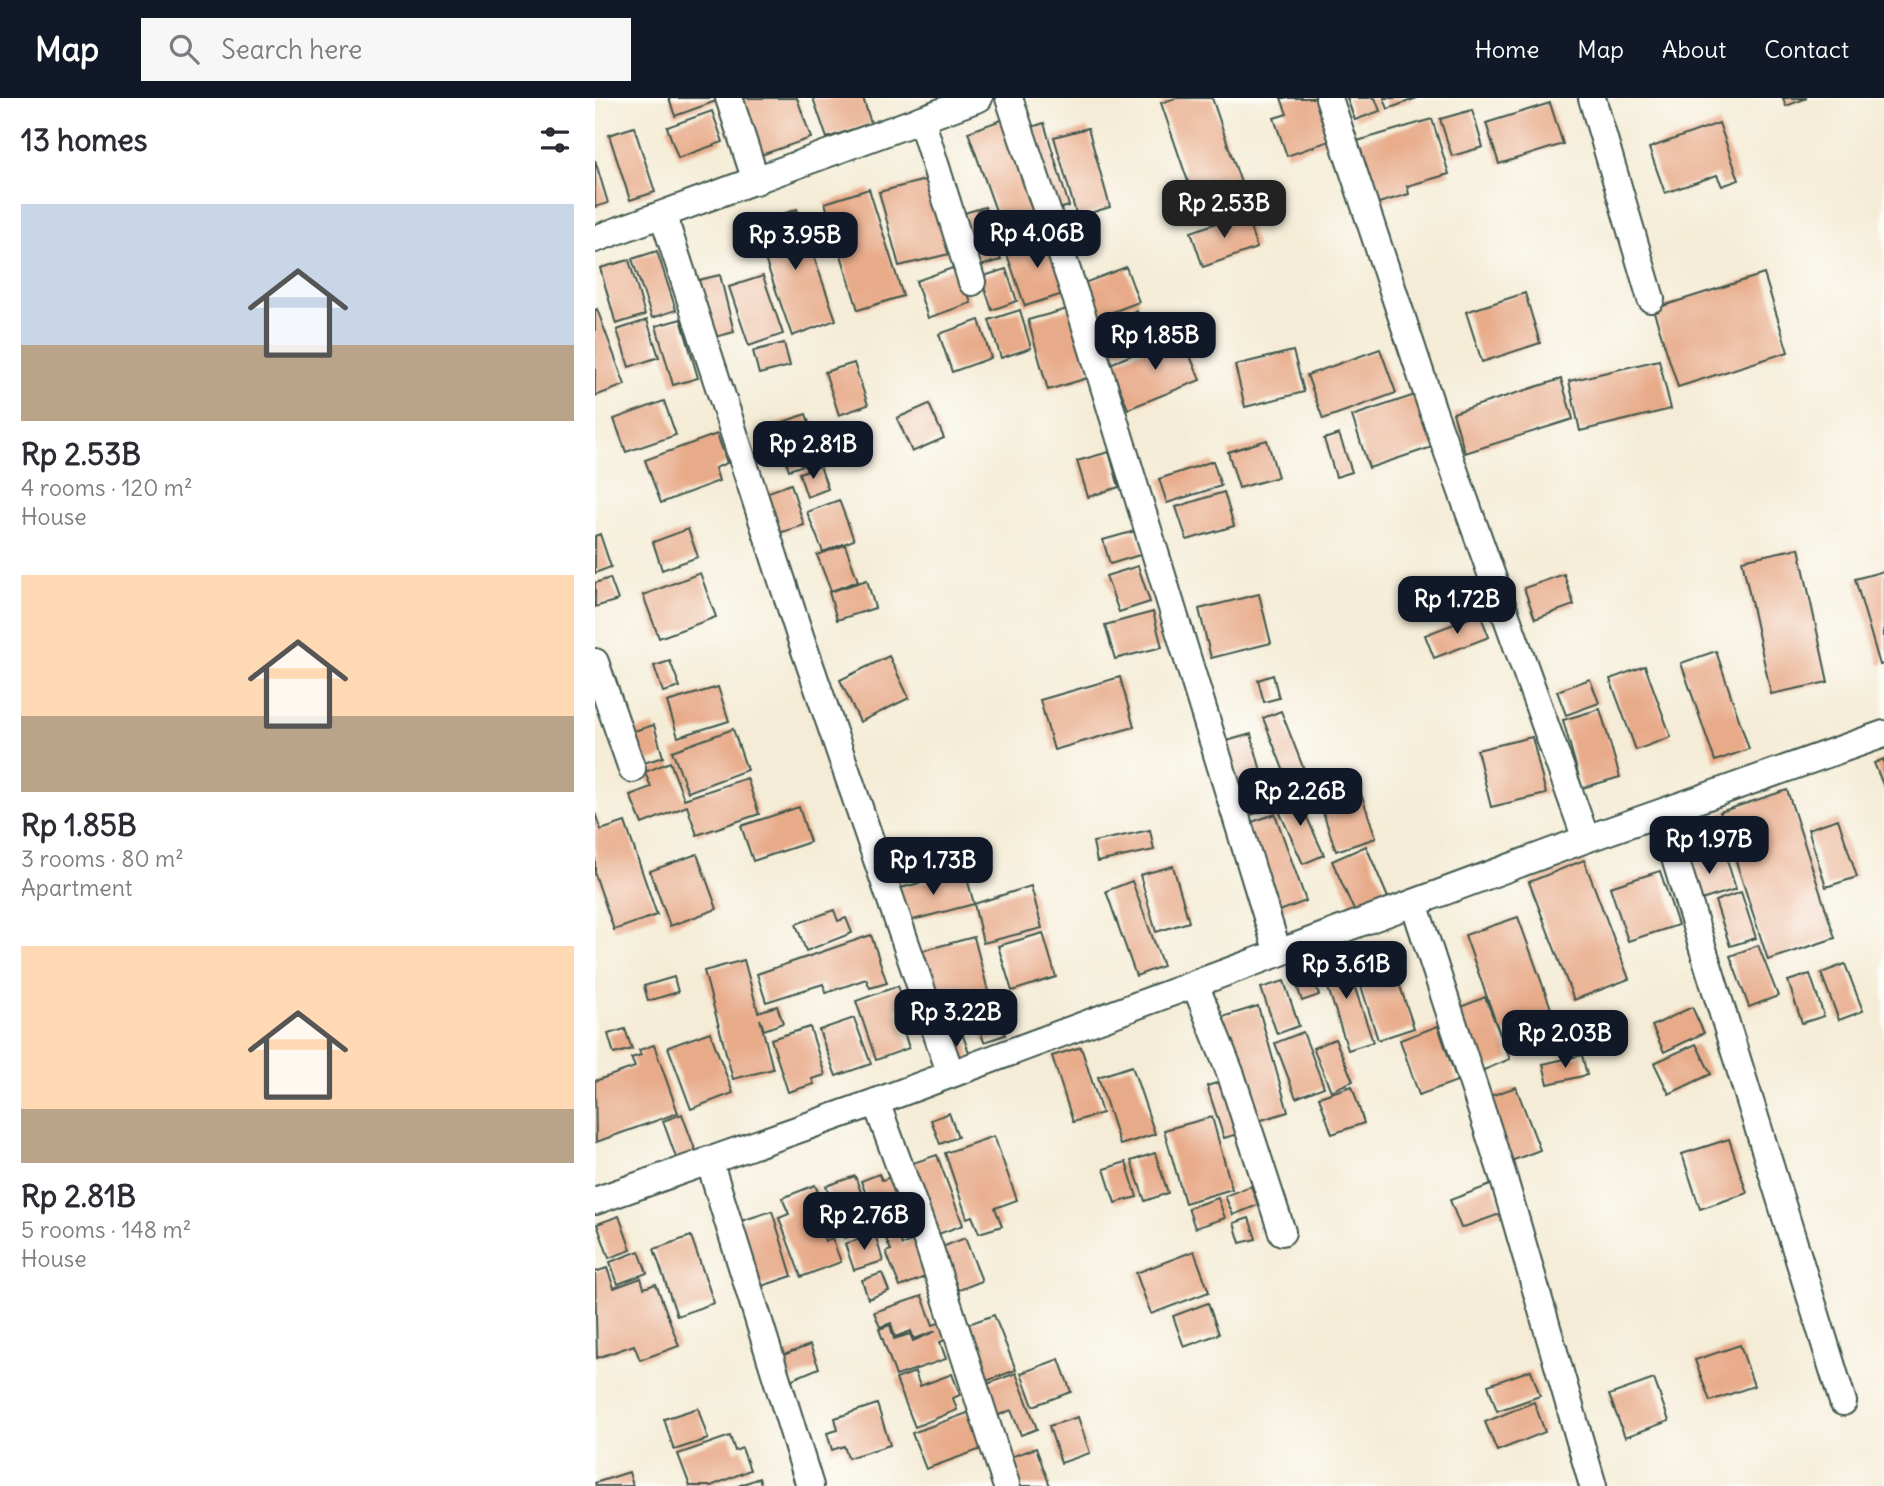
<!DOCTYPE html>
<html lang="en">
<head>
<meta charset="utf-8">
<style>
  :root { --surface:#fff; --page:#f7f7f7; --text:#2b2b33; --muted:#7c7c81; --accent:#111827 }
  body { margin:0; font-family:Delius,sans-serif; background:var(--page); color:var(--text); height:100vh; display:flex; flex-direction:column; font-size:26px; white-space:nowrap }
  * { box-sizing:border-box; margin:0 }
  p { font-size:23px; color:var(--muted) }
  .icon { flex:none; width:38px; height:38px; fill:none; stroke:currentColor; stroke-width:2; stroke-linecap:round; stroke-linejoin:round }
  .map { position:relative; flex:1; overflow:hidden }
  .drawer { display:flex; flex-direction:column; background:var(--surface); width:595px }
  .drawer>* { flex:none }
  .price { position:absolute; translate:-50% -60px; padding:0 16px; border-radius:14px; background:var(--accent); color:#fff; font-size:23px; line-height:46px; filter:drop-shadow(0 2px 4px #0008) }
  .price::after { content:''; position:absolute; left:50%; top:42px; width:21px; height:16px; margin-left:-10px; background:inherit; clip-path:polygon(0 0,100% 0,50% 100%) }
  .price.on { background:#222; color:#fff }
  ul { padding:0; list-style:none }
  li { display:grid; align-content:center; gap:14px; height:371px; padding:0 21px }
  li span { display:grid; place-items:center; height:217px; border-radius:0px; color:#555 }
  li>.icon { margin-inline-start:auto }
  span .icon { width:126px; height:126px; fill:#fffc; stroke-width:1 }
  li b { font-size:30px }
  h2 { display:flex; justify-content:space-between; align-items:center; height:84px; padding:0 21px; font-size:30px }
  header { display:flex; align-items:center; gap:42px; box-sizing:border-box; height:98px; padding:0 35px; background:var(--accent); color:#fff }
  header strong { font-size:33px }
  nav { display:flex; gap:38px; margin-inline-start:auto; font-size:24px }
  .search { width:490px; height:63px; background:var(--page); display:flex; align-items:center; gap:18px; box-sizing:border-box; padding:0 24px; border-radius:0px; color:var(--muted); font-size:26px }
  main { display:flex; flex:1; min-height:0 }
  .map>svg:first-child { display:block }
  .building { fill:#e8ab8a }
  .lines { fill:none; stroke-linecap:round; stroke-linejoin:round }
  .minor-casing { stroke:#3f574c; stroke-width:30 }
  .minor { stroke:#fff; stroke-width:26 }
</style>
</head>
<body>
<header>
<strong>Map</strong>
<div class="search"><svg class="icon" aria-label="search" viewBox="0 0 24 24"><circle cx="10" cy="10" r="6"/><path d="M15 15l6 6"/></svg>Search here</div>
<nav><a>Home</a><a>Map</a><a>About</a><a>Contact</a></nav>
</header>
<main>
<section class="drawer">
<h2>13 homes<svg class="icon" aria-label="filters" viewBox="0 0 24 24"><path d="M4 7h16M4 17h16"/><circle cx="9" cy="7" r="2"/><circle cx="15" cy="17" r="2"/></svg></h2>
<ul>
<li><span style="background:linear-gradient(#c9d6e8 65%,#b9a48a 0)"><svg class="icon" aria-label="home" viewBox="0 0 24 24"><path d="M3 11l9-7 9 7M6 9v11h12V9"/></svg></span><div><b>Rp 2.53B</b><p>4 rooms · 120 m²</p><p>House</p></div></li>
<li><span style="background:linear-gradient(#ffd9b3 65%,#b9a48a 0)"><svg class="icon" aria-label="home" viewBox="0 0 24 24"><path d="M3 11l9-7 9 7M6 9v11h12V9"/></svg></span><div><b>Rp 1.85B</b><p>3 rooms · 80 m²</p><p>Apartment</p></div></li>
<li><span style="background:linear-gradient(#ffd9b3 75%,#b9a48a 0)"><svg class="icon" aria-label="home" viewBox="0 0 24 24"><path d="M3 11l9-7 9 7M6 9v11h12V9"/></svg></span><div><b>Rp 2.81B</b><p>5 rooms · 148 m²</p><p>House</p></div></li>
</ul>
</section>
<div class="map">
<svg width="1289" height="1388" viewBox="0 0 1289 1388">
  <rect width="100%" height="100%" fill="#fdfcf7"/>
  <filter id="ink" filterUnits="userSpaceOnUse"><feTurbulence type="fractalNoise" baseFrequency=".0143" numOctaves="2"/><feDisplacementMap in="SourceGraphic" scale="14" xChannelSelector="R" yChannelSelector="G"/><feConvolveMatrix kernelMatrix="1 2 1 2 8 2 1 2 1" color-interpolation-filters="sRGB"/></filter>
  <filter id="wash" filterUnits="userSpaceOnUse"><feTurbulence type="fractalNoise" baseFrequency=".00686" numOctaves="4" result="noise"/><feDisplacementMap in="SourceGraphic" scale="28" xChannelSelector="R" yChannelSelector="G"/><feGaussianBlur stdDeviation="1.57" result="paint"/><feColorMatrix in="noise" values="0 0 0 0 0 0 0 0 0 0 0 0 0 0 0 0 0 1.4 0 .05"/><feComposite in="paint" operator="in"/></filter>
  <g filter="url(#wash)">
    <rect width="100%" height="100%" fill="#f4ecd6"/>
    <g id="blocks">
      <!-- building -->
      <g class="building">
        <polygon points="74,0 123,0 124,2 80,18"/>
        <polygon points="144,0 202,0 216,40 163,58"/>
        <polygon points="218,0 268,0 276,25 232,40"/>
        <polygon points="581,0 617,0 647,88 600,104 566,5"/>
        <polygon points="686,0 726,0 740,41 692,58 679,20 692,16"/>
        <polygon points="752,0 780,0 785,13 760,22"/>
        <polygon points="789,0 822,0 793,11"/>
        <polygon points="1188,0 1212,0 1191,8"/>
        <polygon points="955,5 968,46 904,66 891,25"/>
        <polygon points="877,12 888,49 857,58 845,21"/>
        <polygon points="117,13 128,44 83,60 72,29"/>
        <polygon points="409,21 447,129 411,141 373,34"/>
        <polygon points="837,21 854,76 812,88 814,96 777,107 759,44"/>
        <polygon points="449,25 474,108 456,113 431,31"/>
        <polygon points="1124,25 1144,82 1127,88 1122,77 1070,95 1054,50"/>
        <polygon points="39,29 60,94 35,102 14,37"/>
        <polygon points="493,30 515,109 482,119 459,39"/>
        <polygon points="0,62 13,105 0,109"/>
        <polygon points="334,81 354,156 304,168 284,94"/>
        <polygon points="274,91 308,198 263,212 230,105"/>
        <polygon points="390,109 406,162 381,169 366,116"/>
        <polygon points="202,111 241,222 197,238 158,127"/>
        <polygon points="650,115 662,150 608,169 596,134"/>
        <polygon points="455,136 474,194 430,208 410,151"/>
        <polygon points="62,153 81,212 57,220 37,161"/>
        <polygon points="34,162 50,217 21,226 5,170"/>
        <polygon points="363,168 376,205 333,220 321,183"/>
        <polygon points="531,169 544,204 502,220 489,185"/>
        <polygon points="411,171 422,203 397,212 386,179"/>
        <polygon points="1169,176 1193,254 1083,289 1058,211"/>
        <polygon points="125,177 139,234 109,242 95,184"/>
        <polygon points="168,178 188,236 154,248 134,189"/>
        <polygon points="930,195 945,245 887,264 871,214"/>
        <polygon points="476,210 496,279 453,292 433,222"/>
        <polygon points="2,211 30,287 0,298 0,212"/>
        <polygon points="425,212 436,250 406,260 394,222"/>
        <polygon points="542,213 553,241 522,253 511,225"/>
        <polygon points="86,221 103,280 78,287 61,228"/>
        <polygon points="52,222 64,259 34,269 22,232"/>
        <polygon points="384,222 396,260 357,274 344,236"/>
        <polygon points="586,236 605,282 533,311 515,266"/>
        <polygon points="189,245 195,268 164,276 158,253"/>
        <polygon points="785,251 801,295 728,321 712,277"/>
        <polygon points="698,253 709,294 650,309 640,267"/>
        <polygon points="1064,262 1076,311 985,333 974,283"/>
        <polygon points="259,265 273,307 244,317 230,274"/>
        <polygon points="966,281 978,321 870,355 858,315"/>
        <polygon points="823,296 840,348 774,370 757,318"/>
        <polygon points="69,303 81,337 31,354 19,321"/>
        <polygon points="334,306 349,340 317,354 302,320"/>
        <polygon points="211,316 226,361 194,372 179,327"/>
        <polygon points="122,336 132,365 120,370 124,383 66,405 50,362"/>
        <polygon points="744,336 757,374 741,379 729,341"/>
        <polygon points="672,342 683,379 644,390 633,354"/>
        <polygon points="514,354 524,389 493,399 482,363"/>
        <polygon points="618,363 626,388 572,405 564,381"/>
        <polygon points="225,368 233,391 212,399 204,375"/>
        <polygon points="196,386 209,427 178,437 165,397"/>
        <polygon points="629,394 639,428 592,442 581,409"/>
        <polygon points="244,402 259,442 228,454 212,414"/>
        <polygon points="93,431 103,459 67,472 58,444"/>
        <polygon points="540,433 548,456 515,466 508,442"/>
        <polygon points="5,436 16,469 0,475 0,438"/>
        <polygon points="250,447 263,483 236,493 222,457"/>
        <polygon points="1204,450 1233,584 1176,596 1147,462"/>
        <polygon points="543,468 555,504 524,514 511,478"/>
        <polygon points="1289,473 1289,566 1285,567 1260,481"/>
        <polygon points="105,475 121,519 64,540 48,497"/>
        <polygon points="969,476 979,507 940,521 929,490"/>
        <polygon points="15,480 23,502 0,509 0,485"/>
        <polygon points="272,482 280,510 242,522 234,494"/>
        <polygon points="664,496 676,545 616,560 604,511"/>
        <polygon points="558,514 567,549 520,561 510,527"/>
        <polygon points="885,516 894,539 839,560 830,537"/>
        <polygon points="1121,553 1154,651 1120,663 1086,565"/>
        <polygon points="294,558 314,600 265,624 245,582"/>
        <polygon points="75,563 85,589 68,594 59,568"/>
        <polygon points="1050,568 1076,639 1041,652 1015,581"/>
        <polygon points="678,577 684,600 669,604 663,582"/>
        <polygon points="525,579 539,629 459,652 445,602"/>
        <polygon points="995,581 1004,605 971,617 962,593"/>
        <polygon points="123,589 134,623 83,639 72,604"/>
        <polygon points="1005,611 1025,679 987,690 968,622"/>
        <polygon points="686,613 713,682 695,689 668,620"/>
        <polygon points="59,627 68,659 39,668 29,636"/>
        <polygon points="138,631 152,672 93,694 77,653"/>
        <polygon points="656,636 676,711 648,719 628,644"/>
        <polygon points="937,639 951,696 896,709 882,652"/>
        <polygon points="1289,661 1289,689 1279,665"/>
        <polygon points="75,664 89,701 152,680 164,716 102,737 92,708 47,726 35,697 56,689 50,674"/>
        <polygon points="760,678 781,740 741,753 720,691"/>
        <polygon points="1192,692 1240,840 1173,862 1125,714"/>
        <polygon points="701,695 729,757 708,766 680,704"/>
        <polygon points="204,709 215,744 158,763 146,728"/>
        <polygon points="0,715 6,732 30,724 62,817 19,832 0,776"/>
        <polygon points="680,716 711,803 677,816 645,728"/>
        <polygon points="1243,721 1262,779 1231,789 1213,731"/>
        <polygon points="555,732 559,752 502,764 498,744"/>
        <polygon points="771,748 794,802 761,817 737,763"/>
        <polygon points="1129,752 1141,791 1100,804 1088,765"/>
        <polygon points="102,756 122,811 75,828 55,773"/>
        <polygon points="989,762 1034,881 979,902 934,784"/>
        <polygon points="578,768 594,824 561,834 545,777"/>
        <polygon points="370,773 379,806 306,825 298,792"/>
        <polygon points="1065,773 1083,827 1033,843 1015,789"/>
        <polygon points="537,783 568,868 541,878 511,793"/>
        <polygon points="436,788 447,830 388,845 379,806"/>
        <polygon points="1146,794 1161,840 1135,848 1120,803"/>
        <polygon points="239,812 243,823 251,820 257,835 211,853 201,826"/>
        <polygon points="923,819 958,916 905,936 870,837"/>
        <polygon points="448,835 461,879 417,893 403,848"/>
        <polygon points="276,837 292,885 275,890 271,881 231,895 228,886 171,904 162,876"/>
        <polygon points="379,839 398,912 342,927 322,854"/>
        <polygon points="1163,847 1183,898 1154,909 1135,858"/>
        <polygon points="748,854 778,944 753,952 724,862"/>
        <polygon points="149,862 163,914 182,908 188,925 169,932 165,921 178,971 138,981 109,873"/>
        <polygon points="1250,866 1268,913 1244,922 1226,875"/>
        <polygon points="714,867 724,897 707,903 697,873"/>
        <polygon points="801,876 819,930 783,942 766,888"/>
        <polygon points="1215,876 1229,918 1207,925 1193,883"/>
        <polygon points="79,879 83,894 53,903 49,888"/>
        <polygon points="689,883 704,928 682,936 666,890"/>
        <polygon points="303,888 310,907 301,910 314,950 281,962 261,903"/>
        <polygon points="890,899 915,961 882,975 856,913"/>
        <polygon points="663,908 693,1014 663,1023 621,921"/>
        <polygon points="1097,909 1109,935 1069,954 1057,928"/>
        <polygon points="403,916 410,937 389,944 382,923"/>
        <polygon points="259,920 276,966 241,978 224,932"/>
        <polygon points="843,928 862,983 824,997 805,942"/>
        <polygon points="215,929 230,977 217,981 219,986 193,994 176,941"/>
        <polygon points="30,931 37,951 19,956 13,936"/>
        <polygon points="115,934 138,995 96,1011 73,949"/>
        <polygon points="708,934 729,989 701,1000 680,945"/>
        <polygon points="367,935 376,960 355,968 345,943"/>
        <polygon points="740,941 758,983 736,993 718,950"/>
        <polygon points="1101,946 1116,976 1074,996 1059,965"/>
        <polygon points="59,947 83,1015 1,1044 0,983 40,969 36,960 46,957 44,952"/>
        <polygon points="486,949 507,1015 478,1024 457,958"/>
        <polygon points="987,957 992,977 953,986 948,966"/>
        <polygon points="537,968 560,1036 525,1047 503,979"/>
        <polygon points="631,982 647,1035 629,1040 612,988"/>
        <polygon points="757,988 769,1025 737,1036 724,999"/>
        <polygon points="921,989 945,1052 911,1065 887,1001"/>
        <polygon points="354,1015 363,1039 345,1046 336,1022"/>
        <polygon points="87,1016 102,1057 83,1065 68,1023"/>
        <polygon points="617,1019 637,1091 590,1105 569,1032"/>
        <polygon points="399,1038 422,1102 400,1110 407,1128 384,1135 377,1118 372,1120 350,1055"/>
        <polygon points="1134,1041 1152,1095 1105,1111 1087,1056"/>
        <polygon points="560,1055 573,1095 550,1103 536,1063"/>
        <polygon points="342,1057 368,1127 338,1138 312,1067"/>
        <polygon points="531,1064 542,1099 520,1105 509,1071"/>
        <polygon points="284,1076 287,1082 302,1077 318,1121 285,1133 266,1083"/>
        <polygon points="260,1078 279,1129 250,1140 231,1088"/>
        <polygon points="898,1086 908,1115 866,1130 855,1102"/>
        <polygon points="220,1087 229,1109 219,1113 230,1143 237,1140 246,1164 206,1179 184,1120 194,1116 187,1100"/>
        <polygon points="656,1088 663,1107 638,1117 630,1098"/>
        <polygon points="623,1100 630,1120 600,1130 593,1110"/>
        <polygon points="177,1113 197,1178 164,1189 143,1124"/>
        <polygon points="24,1118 36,1152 14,1160 2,1126"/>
        <polygon points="654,1120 661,1141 645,1145 639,1125"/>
        <polygon points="280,1136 288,1163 259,1172 250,1146"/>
        <polygon points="303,1136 307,1147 321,1141 335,1177 305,1189 291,1154 296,1152 291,1141"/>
        <polygon points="96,1138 119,1205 82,1218 59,1151"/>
        <polygon points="370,1140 387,1183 359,1194 342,1151"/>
        <polygon points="44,1153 52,1175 23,1186 15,1164"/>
        <polygon points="599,1153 614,1194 556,1216 541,1175"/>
        <polygon points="12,1170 19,1190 46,1180 49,1190 61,1186 84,1248 45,1262 39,1247 2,1260 0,1174"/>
        <polygon points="287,1175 294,1193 273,1201 267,1182"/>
        <polygon points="327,1198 338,1227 347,1224 353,1241 345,1244 351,1261 301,1278 284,1231 295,1227 299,1241 315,1236 318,1243 341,1233 319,1241 316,1233 300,1239 296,1225 285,1229 279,1214"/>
        <polygon points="613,1205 624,1236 589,1249 578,1218"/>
        <polygon points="399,1217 421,1272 386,1285 365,1229"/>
        <polygon points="215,1247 224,1270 193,1283 183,1259"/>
        <polygon points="1145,1247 1159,1288 1115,1303 1100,1262"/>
        <polygon points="464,1261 476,1294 438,1308 426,1275"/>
        <polygon points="936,1272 945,1298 902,1313 893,1287"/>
        <polygon points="320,1274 325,1288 357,1276 365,1297 358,1300 362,1312 320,1329 301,1281"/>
        <polygon points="421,1275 442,1331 426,1337 416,1312 399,1319 387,1288"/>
        <polygon points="1059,1281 1074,1323 1030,1339 1014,1297"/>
        <polygon points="939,1304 950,1334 902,1353 890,1324"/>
        <polygon points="282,1306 295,1347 253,1360 249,1348 237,1352 232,1335 243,1332 240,1320"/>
        <polygon points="103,1310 113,1341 79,1352 69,1321"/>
        <polygon points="378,1313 392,1349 331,1371 317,1335"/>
        <polygon points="483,1319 495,1355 466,1365 454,1328"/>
        <polygon points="135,1338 140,1353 147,1350 155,1372 116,1388 95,1388 83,1356"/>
        <polygon points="441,1350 455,1388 413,1388 404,1363"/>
        <polygon points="34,1374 38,1388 1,1388 0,1385"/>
        <polygon points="164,1380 167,1388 143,1388"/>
      </g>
    </g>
  </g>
  <g filter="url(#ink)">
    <use href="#blocks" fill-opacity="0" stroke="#3f574c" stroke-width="2"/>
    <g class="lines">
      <!-- minor casing -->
      <g class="minor-casing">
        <g id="minor">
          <polyline points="134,0 161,83"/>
          <polyline points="414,0 488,220 683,855"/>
          <polyline points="734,0 838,313 991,741"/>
          <polyline points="997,0 1056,201"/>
          <polyline points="326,21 377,184"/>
          <polyline points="68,117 205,538 355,974"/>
          <polyline points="0,141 384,0"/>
          <polyline points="0,564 37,671"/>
          <polyline points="1066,715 1248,1304"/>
          <polyline points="819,805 908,1078 998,1388"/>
          <polyline points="600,886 636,977 687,1134"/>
          <polyline points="281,1004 335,1151 411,1386"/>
          <polyline points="114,1062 215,1388"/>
          <polyline points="0,1103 281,1004 991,741 1289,636"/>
        </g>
      </g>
      <!-- minor -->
      <use href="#minor" class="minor"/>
    </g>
  </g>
</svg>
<b class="price on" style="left:629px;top:142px">Rp 2.53B</b>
<b class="price" style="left:442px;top:172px">Rp 4.06B</b>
<b class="price" style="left:200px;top:174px">Rp 3.95B</b>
<b class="price" style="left:560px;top:274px">Rp 1.85B</b>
<b class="price" style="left:218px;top:383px">Rp 2.81B</b>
<b class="price" style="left:862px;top:538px">Rp 1.72B</b>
<b class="price" style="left:705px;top:730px">Rp 2.26B</b>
<b class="price" style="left:1114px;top:778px">Rp 1.97B</b>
<b class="price" style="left:338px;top:799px">Rp 1.73B</b>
<b class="price" style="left:751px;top:903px">Rp 3.61B</b>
<b class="price" style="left:361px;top:951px">Rp 3.22B</b>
<b class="price" style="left:970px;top:972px">Rp 2.03B</b>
<b class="price" style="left:269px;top:1154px">Rp 2.76B</b>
</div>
</main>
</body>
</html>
